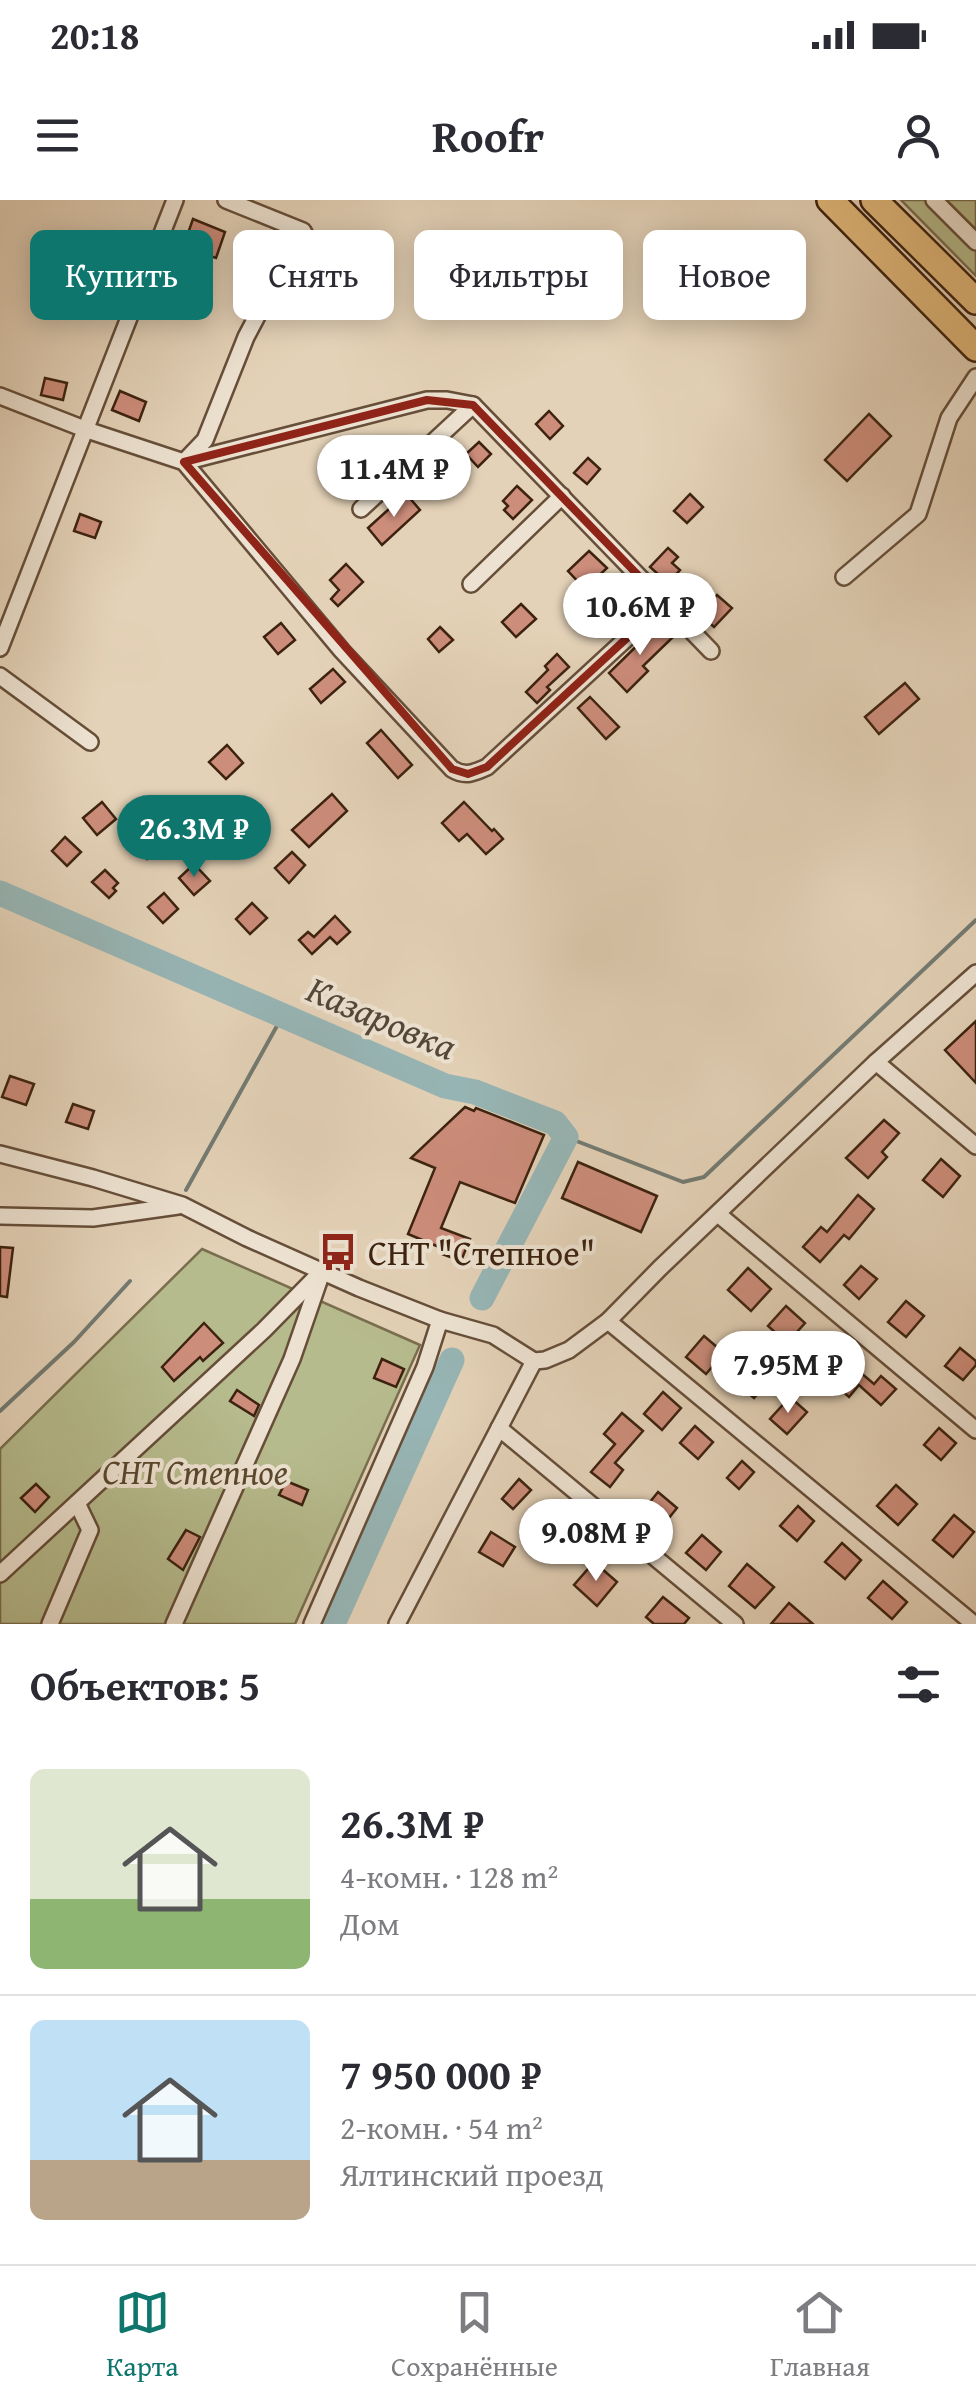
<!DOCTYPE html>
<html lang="ru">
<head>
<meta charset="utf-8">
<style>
  :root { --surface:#fff; --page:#f7f7f7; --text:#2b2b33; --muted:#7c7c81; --line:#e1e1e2; --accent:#0f766e }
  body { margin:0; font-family:"Gentium Book Plus",serif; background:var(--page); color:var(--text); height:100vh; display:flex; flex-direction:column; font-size:38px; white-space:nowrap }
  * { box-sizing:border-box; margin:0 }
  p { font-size:32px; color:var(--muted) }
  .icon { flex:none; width:55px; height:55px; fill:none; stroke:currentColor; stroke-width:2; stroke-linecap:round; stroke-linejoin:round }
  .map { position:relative; height:1424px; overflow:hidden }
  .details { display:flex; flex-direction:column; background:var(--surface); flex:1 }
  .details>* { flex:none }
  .top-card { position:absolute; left:30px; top:30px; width:918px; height:90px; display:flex; gap:20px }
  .price { position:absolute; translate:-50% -85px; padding:0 22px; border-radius:35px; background:#fff; color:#222; font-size:32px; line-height:65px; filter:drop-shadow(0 2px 5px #0008) }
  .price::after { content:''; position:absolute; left:50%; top:60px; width:30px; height:22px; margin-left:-15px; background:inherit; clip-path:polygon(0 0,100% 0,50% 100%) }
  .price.active { background:var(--accent); color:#fff }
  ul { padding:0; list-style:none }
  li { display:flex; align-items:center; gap:30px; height:250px; padding:0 30px }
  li+li { border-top:2px solid var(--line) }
  li span { display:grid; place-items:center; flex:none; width:280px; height:200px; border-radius:15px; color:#555 }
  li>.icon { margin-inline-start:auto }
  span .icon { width:120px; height:120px; fill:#fffc; stroke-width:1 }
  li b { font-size:42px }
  h2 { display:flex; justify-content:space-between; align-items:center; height:120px; padding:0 30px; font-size:42px }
  .pill { padding:0 35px; border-radius:15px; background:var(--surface); box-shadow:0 5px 25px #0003; font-size:35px; line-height:90px }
  .pill.active { background:var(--accent); color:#fff }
  .status { display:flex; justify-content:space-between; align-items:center; height:70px; padding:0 50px; background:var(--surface); direction:ltr }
  .status svg { height:28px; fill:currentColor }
  header { display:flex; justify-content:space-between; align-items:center; height:130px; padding:0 30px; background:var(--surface); font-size:45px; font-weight:700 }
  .tabs { display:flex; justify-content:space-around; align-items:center; height:140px; border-top:2px solid var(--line); background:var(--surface); font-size:28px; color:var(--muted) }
  .tabs a { display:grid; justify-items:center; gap:5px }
  .tabs .active { color:var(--accent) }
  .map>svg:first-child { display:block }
  .green { fill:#b6bb8d; stroke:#796e4e; stroke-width:2.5 }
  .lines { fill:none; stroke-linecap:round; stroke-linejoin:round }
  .stream { stroke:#737b73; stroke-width:4 }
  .river { stroke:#97b6b6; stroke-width:25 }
  .building { fill:#cd8d7b; stroke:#3c220f; stroke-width:2.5 }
  .minor-casing { stroke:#664e39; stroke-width:20 }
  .trunk-casing { stroke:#3c220f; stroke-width:30 }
  .minor { stroke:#ede2d1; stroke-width:15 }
  .trunk { stroke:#e2b97c; stroke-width:25 }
  .marked { fill:none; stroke:#8f2418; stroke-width:8; stroke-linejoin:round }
  .labels { text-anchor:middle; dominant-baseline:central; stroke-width:8; stroke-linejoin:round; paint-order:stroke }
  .poi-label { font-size:35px; fill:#3c220f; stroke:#ede2d1; text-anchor:start }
  .park-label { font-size:35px; font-style:italic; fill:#5a482e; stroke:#ede2d1 }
  .water-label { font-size:38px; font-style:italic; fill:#534739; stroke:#ede2d1 }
</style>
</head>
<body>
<div class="status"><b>20:18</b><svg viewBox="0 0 49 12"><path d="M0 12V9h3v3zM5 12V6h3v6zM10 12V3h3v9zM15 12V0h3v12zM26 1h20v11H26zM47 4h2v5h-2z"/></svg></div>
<header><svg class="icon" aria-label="menu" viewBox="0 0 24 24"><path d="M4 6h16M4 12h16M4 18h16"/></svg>Roofr<svg class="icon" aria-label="person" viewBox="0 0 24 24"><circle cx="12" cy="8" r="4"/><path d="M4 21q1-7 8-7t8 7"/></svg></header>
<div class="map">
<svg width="976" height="1424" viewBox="0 0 976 1424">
  <rect width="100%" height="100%" fill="#e4d2b8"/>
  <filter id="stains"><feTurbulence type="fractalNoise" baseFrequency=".002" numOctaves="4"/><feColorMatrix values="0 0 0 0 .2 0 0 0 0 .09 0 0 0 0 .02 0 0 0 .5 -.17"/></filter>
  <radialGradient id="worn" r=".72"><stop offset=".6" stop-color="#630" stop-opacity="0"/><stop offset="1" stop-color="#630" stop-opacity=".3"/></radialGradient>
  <!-- green -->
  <g class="green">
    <polygon points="901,0 976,0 976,76"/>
    <polygon points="202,1049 420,1145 295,1424 0,1424 0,1249"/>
  </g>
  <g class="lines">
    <!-- stream -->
    <g class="stream">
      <polyline points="566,937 683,982 704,977 976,720"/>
      <polyline points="186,990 283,815"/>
      <polyline points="0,1211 74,1142 130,1081"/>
    </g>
    <!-- river -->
    <g class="river">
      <polyline points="0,693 445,886 475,892 555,923 566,937 482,1098"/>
      <polyline points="333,1424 452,1160"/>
    </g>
  </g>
  <!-- building -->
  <g class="building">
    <polygon points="193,19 225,32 216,58 198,52 202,41 187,36"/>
    <polygon points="45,178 67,183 63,200 41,195"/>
    <polygon points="120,191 146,202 139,221 112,210"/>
    <polygon points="549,211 563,226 550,239 536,224"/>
    <polygon points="869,214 891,236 847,281 825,260"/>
    <polygon points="479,242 491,254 478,267 466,254"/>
    <polygon points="588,258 600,269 587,284 574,273"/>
    <polygon points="439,267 451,280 439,293 426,280"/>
    <polygon points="517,286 532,300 513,319 504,310 508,306 503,301"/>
    <polygon points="690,294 703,307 687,323 674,311"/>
    <polygon points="408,296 420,310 382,345 368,328 400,299 402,301"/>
    <polygon points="80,314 101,322 95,338 74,331"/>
    <polygon points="668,348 678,357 672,363 680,370 668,383 650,367"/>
    <polygon points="589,351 607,368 585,389 568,371"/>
    <polygon points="346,364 363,382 338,406 331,399 339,390 330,380"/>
    <polygon points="612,395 624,408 611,420 599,407"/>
    <polygon points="717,395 732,408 714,427 700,414"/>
    <polygon points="521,404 536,419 516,437 502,422"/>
    <polygon points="281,423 295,440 278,454 264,437"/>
    <polygon points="659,424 673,437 643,466 648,471 627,492 609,473"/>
    <polygon points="440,427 453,440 439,452 428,439"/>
    <polygon points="557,454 569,467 547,487 550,490 537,503 526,492 548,470 545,466"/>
    <polygon points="333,469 345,482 321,503 310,489"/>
    <polygon points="905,483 919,499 879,534 865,517"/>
    <polygon points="590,497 619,527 606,539 578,508"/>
    <polygon points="381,530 412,565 398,578 367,543"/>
    <polygon points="227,545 243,563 226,579 209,562"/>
    <polygon points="332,594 347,611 309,647 292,630"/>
    <polygon points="188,598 200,611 187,623 175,610"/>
    <polygon points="102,602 116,619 97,635 83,618"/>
    <polygon points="464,602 492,631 494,629 503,639 486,654 467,634 459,641 442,623"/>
    <polygon points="249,624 263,639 246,655 232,641"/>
    <polygon points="138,630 156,649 147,659 128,640"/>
    <polygon points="65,637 81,652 67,666 52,651"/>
    <polygon points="292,652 305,665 289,683 275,668"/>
    <polygon points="194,664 210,681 194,695 179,678"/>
    <polygon points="105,670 118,683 113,688 116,691 109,698 92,682"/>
    <polygon points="164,693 178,709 163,723 148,707"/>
    <polygon points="252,703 267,718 250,734 236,719"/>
    <polygon points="335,716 350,732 337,744 330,737 312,754 299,740 308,732 314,737"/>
    <polygon points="976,821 976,883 945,850"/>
    <polygon points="10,876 34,884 26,905 2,897"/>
    <polygon points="73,904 94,911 88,929 66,922"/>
    <polygon points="465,907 474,911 476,908 544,935 515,1003 460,982 441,1028 470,1039 461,1061 442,1054 444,1049 408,1034 435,968 411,958"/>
    <polygon points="884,920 899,933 882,952 887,957 868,978 846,958"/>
    <polygon points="941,959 960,976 943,997 923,980"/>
    <polygon points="578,962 657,996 641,1032 562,998"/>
    <polygon points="858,995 874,1009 849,1039 844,1035 820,1062 803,1047 821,1027 827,1032"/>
    <polygon points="0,1047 13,1048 7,1097 0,1096"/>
    <polygon points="861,1066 877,1079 859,1099 844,1085"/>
    <polygon points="748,1068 771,1089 751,1111 728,1090"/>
    <polygon points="906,1101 924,1116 906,1137 888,1122"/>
    <polygon points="786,1106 805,1123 787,1143 768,1126"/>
    <polygon points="204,1123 223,1143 203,1161 200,1157 174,1181 162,1167"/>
    <polygon points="704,1136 724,1153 706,1174 686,1157"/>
    <polygon points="960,1148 976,1161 976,1165 963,1180 945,1166"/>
    <polygon points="382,1159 404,1169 396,1187 374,1178"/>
    <polygon points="749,1161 770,1180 754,1198 733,1180"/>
    <polygon points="848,1162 874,1184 881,1176 896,1189 881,1205 859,1185 849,1197 831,1181"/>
    <polygon points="237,1190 259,1205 254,1216 230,1201"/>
    <polygon points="663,1192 681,1208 662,1230 644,1214"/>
    <polygon points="790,1197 807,1212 787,1234 770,1219"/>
    <polygon points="622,1213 643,1231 615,1263 623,1270 610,1287 591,1272 615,1244 604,1234"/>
    <polygon points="695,1226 713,1242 698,1259 680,1243"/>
    <polygon points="939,1228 956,1243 941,1260 924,1245"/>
    <polygon points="742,1261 754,1272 739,1289 727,1278"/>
    <polygon points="519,1279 531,1290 513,1309 502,1299"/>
    <polygon points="286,1281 308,1290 302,1305 279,1295"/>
    <polygon points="36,1284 49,1297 35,1312 21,1298"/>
    <polygon points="896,1285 917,1304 898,1325 877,1306"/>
    <polygon points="658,1292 677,1308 660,1329 641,1313"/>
    <polygon points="553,1301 573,1318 556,1339 536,1323"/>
    <polygon points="798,1306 814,1321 797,1341 780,1326"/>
    <polygon points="954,1315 974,1332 953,1357 933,1340"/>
    <polygon points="186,1330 200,1337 183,1370 168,1359"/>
    <polygon points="491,1332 515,1347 503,1366 479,1352"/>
    <polygon points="702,1335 721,1352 706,1370 686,1353"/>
    <polygon points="842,1343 861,1360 845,1379 825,1362"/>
    <polygon points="594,1362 617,1382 597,1406 574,1385"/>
    <polygon points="747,1364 774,1387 755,1408 729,1386"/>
    <polygon points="883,1381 907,1402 892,1419 868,1398"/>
    <polygon points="663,1397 689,1418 684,1424 654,1424 646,1417"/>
    <polygon points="789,1403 813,1424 771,1424"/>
  </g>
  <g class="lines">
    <!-- minor casing -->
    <g class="minor-casing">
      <g id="minor">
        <polyline points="226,0 303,31 306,37 304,45 266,99 246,137 205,240 184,262 427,200 447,200 473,205 711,451"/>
        <polyline points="934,0 976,42"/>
        <path d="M0 196 87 230 184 262 342 451 452 569C465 577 474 573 487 567L665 403"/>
        <polyline points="361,309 473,205"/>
        <polyline points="844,377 918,314 949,218 976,177"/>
        <polyline points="471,384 562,296"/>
        <polyline points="0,448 175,0"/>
        <polyline points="0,476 90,542"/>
        <polyline points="876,862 976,946"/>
        <polyline points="0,954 93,978 182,1005 247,1038 359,1088 440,1120 493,1135 534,1161 545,1160 569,1150 608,1121 660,1068 876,862 976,773"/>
        <polyline points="718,1014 976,1230"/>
        <polyline points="0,1016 93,1018 178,1006"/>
        <polyline points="608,1121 974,1424"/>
        <polyline points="499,1228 735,1424"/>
        <polyline points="0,1374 264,1130 322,1071"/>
        <polyline points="50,1424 90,1330 77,1303"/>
        <polyline points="174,1424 292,1159 321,1075"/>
        <polyline points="312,1424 425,1167 440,1120"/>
        <polyline points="397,1424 534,1161"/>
      </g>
    </g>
    <!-- trunk casing -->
    <g class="trunk-casing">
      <g id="trunk">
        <polyline points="830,0 976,148"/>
        <polyline points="874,0 976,101"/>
      </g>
    </g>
    <!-- minor -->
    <use href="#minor" class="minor"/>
    <!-- trunk -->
    <use href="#trunk" class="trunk"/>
  </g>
  <!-- marked area -->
  <path class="marked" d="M427 200 473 205 665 403 487 567 468 574 452 569 184 262Z"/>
  <!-- icons -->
  <defs>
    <g id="bus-bare" transform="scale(3)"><path d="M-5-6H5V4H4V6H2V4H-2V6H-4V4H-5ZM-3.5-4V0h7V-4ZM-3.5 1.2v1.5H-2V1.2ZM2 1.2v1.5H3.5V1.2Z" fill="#8f2418" stroke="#ede2d1" stroke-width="2.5" paint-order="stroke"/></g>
  </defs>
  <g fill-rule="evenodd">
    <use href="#bus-bare" x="338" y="1052"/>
  </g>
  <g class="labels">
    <!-- poi labels -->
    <g class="poi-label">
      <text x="368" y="1052">СНТ "Степное"</text>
    </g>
    <!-- park labels -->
    <g class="park-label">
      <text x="195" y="1271">СНТ Степное</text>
    </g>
    <!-- water labels -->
    <g class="water-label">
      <text transform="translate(382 817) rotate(23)">Казаровка</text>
    </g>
  </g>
  <rect width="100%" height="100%" filter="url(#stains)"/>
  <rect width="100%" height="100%" fill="url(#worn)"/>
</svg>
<b class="price" style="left:394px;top:320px">11.4M ₽</b>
<b class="price" style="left:640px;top:458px">10.6M ₽</b>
<b class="price active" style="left:194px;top:680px">26.3M ₽</b>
<b class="price" style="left:788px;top:1216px">7.95M ₽</b>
<b class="price" style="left:596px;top:1384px">9.08M ₽</b>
<div class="top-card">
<a class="pill active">Купить</a>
<a class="pill">Снять</a>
<a class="pill">Фильтры</a>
<a class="pill">Новое</a>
</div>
</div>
<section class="details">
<h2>Объектов: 5<svg class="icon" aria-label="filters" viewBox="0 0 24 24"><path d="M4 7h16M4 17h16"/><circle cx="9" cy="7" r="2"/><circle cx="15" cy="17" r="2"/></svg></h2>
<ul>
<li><span style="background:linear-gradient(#dfe7d0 65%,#8fb573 0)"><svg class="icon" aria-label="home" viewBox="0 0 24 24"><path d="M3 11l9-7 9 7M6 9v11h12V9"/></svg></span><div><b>26.3M ₽</b><p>4-комн. · 128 m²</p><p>Дом</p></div></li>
<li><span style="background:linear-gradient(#bfe0f5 70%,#b9a48a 0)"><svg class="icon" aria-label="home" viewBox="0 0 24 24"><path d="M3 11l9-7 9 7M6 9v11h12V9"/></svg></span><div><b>7 950 000 ₽</b><p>2-комн. · 54 m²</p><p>Ялтинский проезд</p></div></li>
</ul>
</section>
<nav class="tabs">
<a class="active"><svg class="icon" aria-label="map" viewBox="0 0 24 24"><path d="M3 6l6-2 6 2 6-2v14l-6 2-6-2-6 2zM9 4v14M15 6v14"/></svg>Карта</a>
<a><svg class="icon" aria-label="saved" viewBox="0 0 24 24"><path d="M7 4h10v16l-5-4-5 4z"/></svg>Сохранённые</a>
<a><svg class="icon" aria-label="home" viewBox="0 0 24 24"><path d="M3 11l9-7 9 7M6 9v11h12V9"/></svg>Главная</a>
</nav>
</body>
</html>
